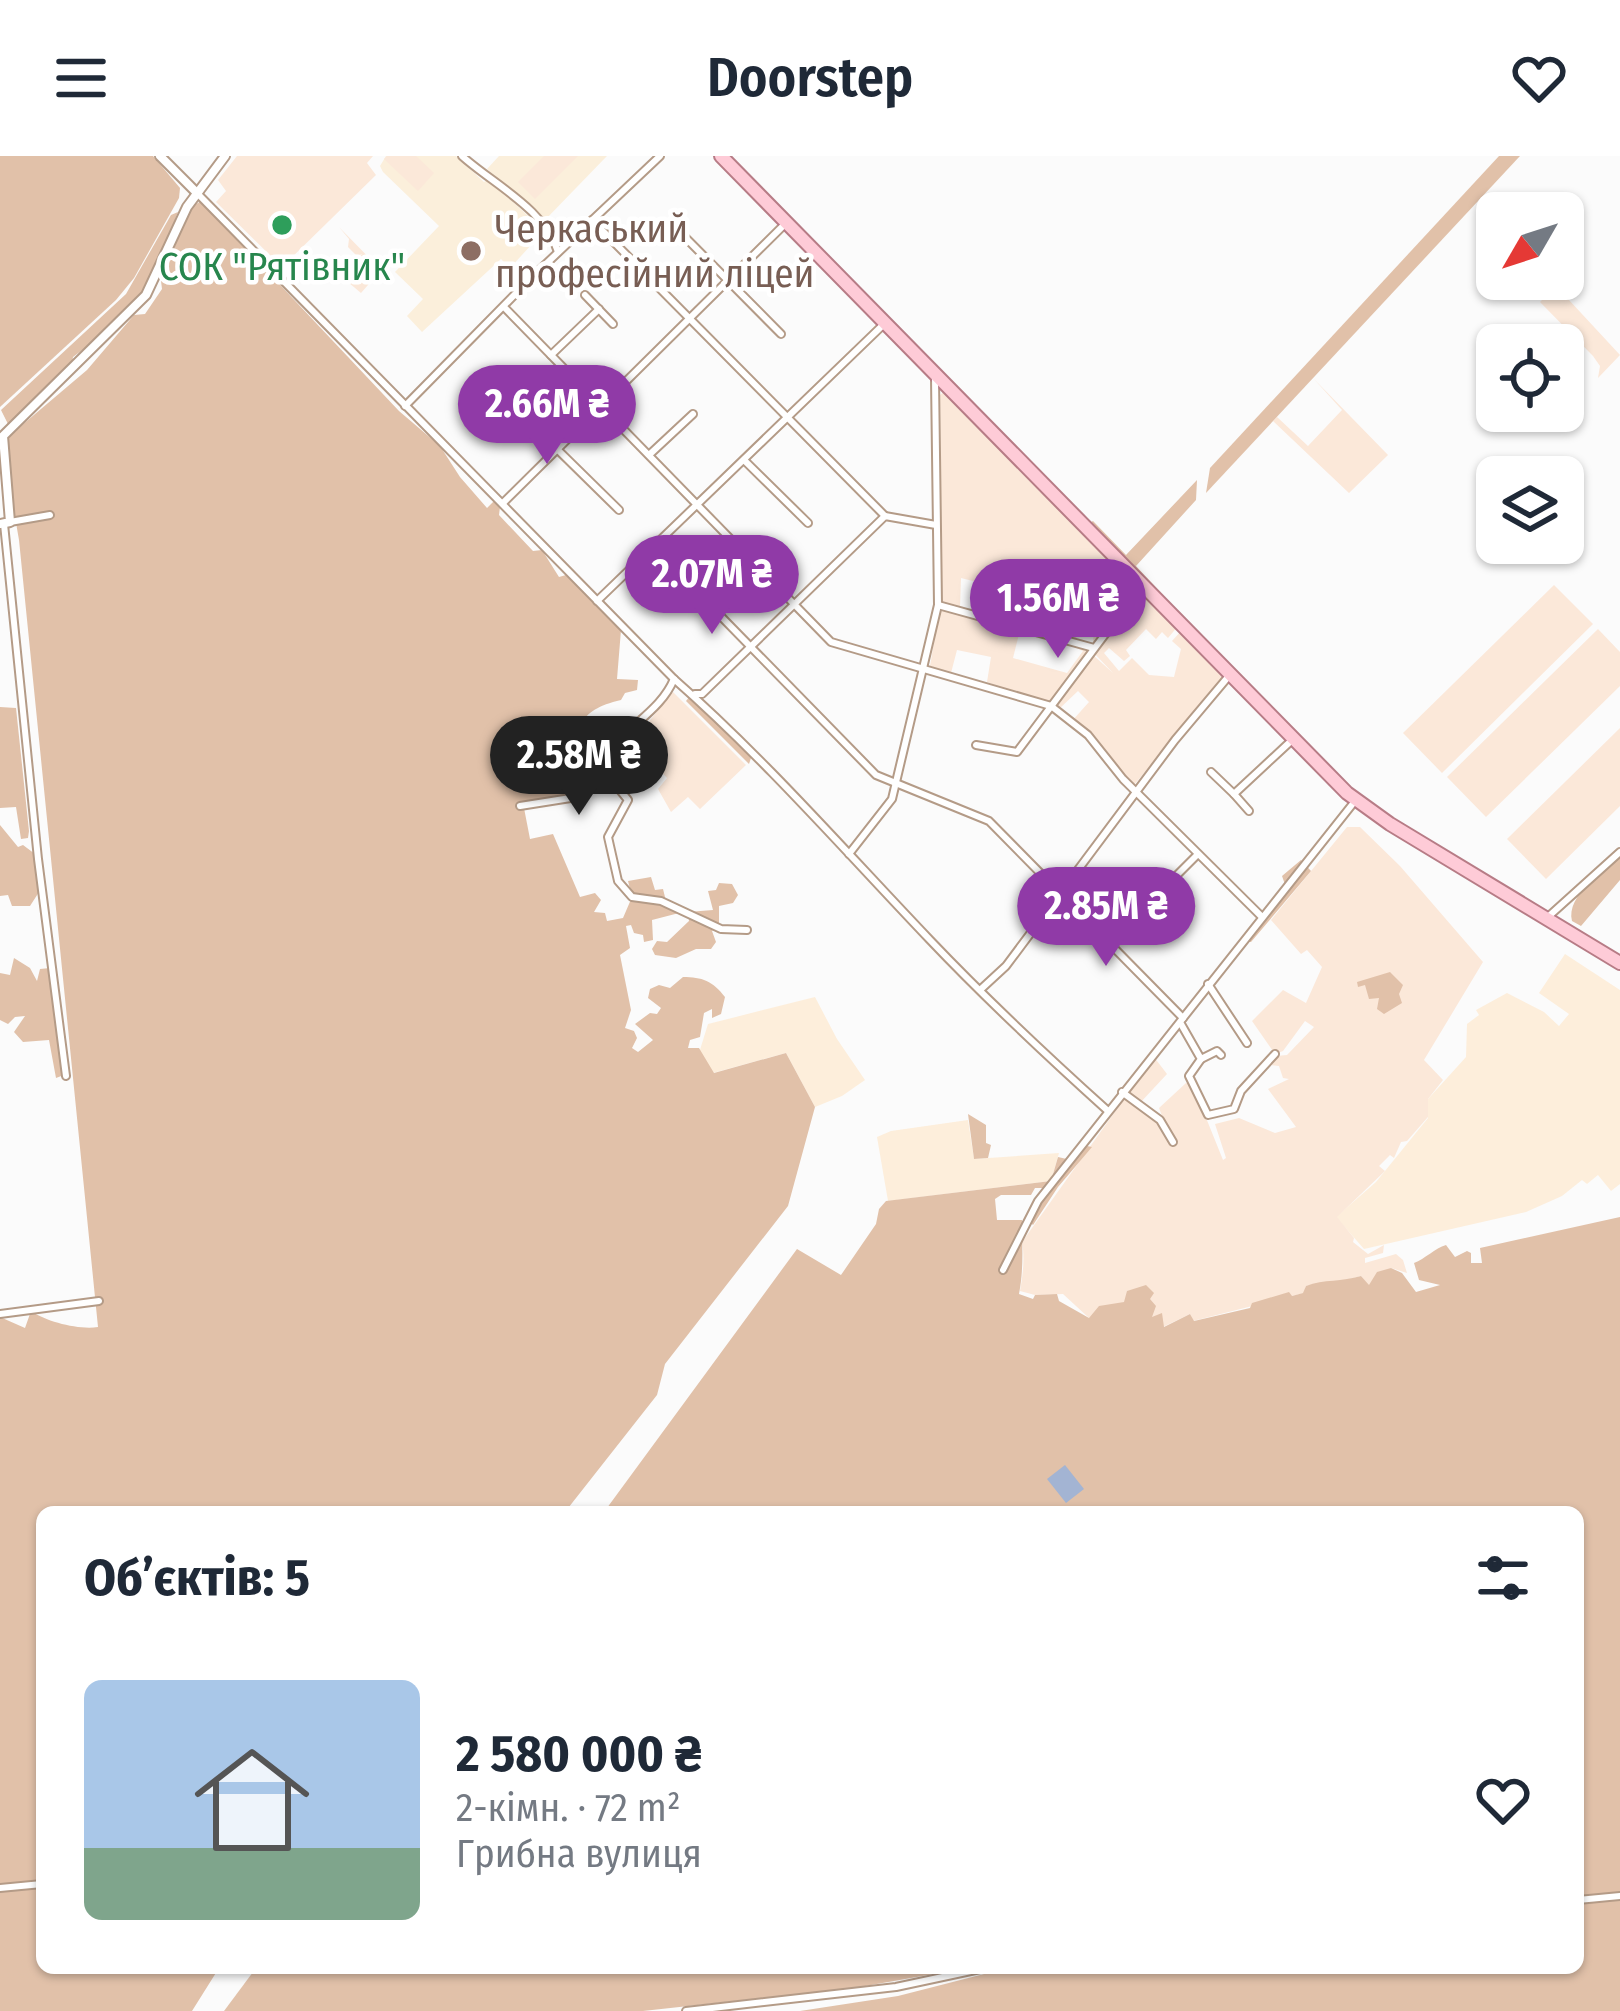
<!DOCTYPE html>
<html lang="uk">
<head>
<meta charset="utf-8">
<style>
  :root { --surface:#fff; --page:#f6f6f7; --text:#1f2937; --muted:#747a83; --accent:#903aa7 }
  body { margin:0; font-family:"Fira Sans Condensed",sans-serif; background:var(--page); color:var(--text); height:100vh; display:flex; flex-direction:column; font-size:45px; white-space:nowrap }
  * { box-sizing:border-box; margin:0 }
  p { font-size:39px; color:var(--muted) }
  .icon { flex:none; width:66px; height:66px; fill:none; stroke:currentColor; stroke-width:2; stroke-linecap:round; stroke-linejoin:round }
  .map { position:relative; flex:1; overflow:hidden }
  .drawer { position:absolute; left:36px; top:1350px; width:1548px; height:468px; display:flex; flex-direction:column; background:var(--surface); border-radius:18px; box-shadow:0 3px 9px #0004 }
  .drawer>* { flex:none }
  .needle { width:78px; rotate:231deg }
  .controls { position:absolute; left:1476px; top:36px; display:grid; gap:24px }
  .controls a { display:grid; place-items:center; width:108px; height:108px; border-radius:18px; background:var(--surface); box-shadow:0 3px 9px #0004; font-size:60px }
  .price { position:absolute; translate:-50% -102px; padding:0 27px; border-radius:42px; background:var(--accent); color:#fff; font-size:39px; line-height:78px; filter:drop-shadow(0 3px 6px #0008) }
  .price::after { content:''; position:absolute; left:50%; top:72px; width:36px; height:27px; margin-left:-18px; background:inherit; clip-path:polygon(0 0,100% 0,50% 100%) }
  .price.selected { background:#222; color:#fff }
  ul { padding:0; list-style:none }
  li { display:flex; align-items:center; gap:36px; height:300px; padding:0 48px }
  li span { display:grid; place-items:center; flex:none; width:336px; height:240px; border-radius:18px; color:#555 }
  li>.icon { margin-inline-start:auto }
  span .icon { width:144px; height:144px; fill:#fffc; stroke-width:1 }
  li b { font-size:51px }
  h2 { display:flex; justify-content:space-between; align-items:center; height:144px; padding:0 48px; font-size:51px }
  header { display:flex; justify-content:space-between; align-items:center; height:156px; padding:0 48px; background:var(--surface); font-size:54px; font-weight:600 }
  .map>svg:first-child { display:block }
  .industrial { fill:#fdeedb }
  .education { fill:#fbefdb }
  .green { fill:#fbe8d9 }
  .forest { fill:#e1c1a9 }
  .water { fill:#a3b4d3 }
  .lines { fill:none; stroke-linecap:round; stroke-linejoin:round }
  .minor-casing { stroke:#b49b87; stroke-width:10 }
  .tertiary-casing { stroke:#b49b87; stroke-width:12 }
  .primary-casing { stroke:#b77c86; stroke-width:16 }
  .minor { stroke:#fff; stroke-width:6 }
  .tertiary { stroke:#fff; stroke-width:8 }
  .primary { stroke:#fecbd7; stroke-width:12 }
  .leisure-dot { fill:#2e9e5b; stroke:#fff; stroke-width:4.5 }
  .education-dot { fill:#8d6e63; stroke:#fff; stroke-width:4.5 }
  .labels { text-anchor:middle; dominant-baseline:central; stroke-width:9; stroke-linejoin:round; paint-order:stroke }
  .education-label { font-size:39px; fill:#785e54; stroke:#fff; text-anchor:start }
  .leisure-label { font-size:39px; fill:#27864d; stroke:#fff }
</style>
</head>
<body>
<header><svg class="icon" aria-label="menu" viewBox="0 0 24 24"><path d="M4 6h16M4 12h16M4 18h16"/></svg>Doorstep<svg class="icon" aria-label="heart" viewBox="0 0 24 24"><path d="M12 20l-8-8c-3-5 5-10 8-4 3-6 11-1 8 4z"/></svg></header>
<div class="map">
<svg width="1620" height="1855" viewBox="0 0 1620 1855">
  <rect width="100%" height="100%" fill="#fbfbfb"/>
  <!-- industrial -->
  <g class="industrial">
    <polygon points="1565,798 1620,834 1620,1028 1611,1035 1598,1019 1587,1028 1582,1024 1562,1040 1526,1056 1364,1093 1336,1061 1376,1026 1428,962 1428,943 1466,901 1467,868 1479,859 1476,854 1507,837 1544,856 1559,870 1569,858 1539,837"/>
    <polygon points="815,841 837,883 865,924 842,940 815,951 786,897 713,917 699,897 708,868"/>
    <polygon points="968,964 974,1003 1059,997 1051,1025 888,1045 877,981 891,975"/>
  </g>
  <!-- education -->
  <g class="education">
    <polygon points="386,0 456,0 484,26 489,23 544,75 510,112 501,103 422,176 407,160 423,143 395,116 439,70 383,16 380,10"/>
    <polygon points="499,0 607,0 544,65 487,13"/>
  </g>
  <!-- green -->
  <g class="green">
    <polygon points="237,0 373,0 367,7 376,19 282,111 216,46 226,35 218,24"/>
    <polygon points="387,0 416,0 434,17 418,35 384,3"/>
    <polygon points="544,0 578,0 535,43 518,26"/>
    <polygon points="339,71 381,114 361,137 342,121 362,98 357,100 348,91 349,83"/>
    <polygon points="1556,130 1620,199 1598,222 1600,210 1593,200 1540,146"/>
    <polygon points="1313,222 1388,299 1349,337 1273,265 1277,261 1308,290 1342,254"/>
    <polygon points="945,235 1136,430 1093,487 1094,471 1081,467 1076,483 1056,478 1063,448 1023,438 1015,467 994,462 1001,434 989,430 982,458 974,455 981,427 961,422 960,452 942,447 940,239"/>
    <polygon points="1554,429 1593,468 1442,617 1403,577"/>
    <polygon points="1141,432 1178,470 1168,482 1162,476 1156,483 1146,473 1126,494 1130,500 1124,505 1109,492 1104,497 1119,515 1132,502 1149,519 1174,521 1181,493 1172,485 1182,474 1227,518 1134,629 1072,565 1089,546 1078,535 1059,553 1056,547 1093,499 1113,517 1094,497"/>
    <polygon points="943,454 1025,474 1024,479 1019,478 1013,502 1067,517 1083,495 1066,487 1090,493 1052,546 1041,546 987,526 991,501 957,494 951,517 930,510 939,456"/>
    <polygon points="1598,473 1620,496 1620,530 1486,661 1447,621"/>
    <polygon points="673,536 746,609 700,653 688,641 671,656 658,633 667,622 633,585"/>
    <polygon points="1620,572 1620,650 1546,723 1507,683"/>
    <path d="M1347 671H1360L1400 710 1483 806 1424 904 1443 924 1428 943V961L1407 985 1401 986 1394 1002 1390 999 1379 1010 1385 1015 1337 1061 1354 1082 1353 1086 1368 1098 1384 1089 1383 1097 1365 1102V1107L1396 1098 1403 1104 1407 1117 1391 1112 1369 1130 1361 1120C1342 1126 1325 1125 1306 1130L1304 1137 1193 1165 1190 1158 1163 1171 1158 1162H1152L1151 1155 1124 1146 1089 1162 1063 1138 1035 1139 1020 1135C1023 1118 1025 1102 1022 1086L1154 901 1167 918 1140 947 1167 973 1159 952 1186 927H1192L1223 1004 1226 1002 1215 968 1239 962 1275 977 1296 971 1268 933 1289 923 1283 922 1279 910 1270 909 1276 900 1287 899 1314 871 1305 865 1283 895 1275 898 1252 865 1283 834 1306 847 1322 811 1307 794 1301 798 1271 764Z"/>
  </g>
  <!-- forest -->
  <g class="forest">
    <polygon points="0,0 153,0 180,32 179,42 134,122 116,144 0,251"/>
    <polygon points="1499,0 1520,0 1206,337 1210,312"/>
    <path d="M201 45 399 255 440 290 460 321 487 352 494 345 500 351 499 359 533 395 542 394 559 421 566 419 621 474 617 523 638 524 637 534 625 537 621 544C569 556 581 579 562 624L579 636 577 641 524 652 530 683 553 678 580 741 595 737 601 744 594 756 605 757 607 765 623 762 632 741 628 725 651 721 655 734 663 733 666 745 679 757 652 764 653 784 644 786 643 779 634 777 631 769 626 770 630 792 620 799 631 854 625 872 634 875 637 882 632 892 638 896 653 884 635 868 650 857 657 858 661 852 648 842 650 833 659 829 670 832 683 821C702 821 713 825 725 841L721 858 712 862V853L704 857 700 881 690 884 688 892H699L714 917 786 897 815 951 788 1050 665 1208 657 1239 565 1356H42V1812H219L192 1855H0V1161L25 1172 31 1155C47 1166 79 1174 98 1171L19 384 2 286 87 214 134 159 145 158 162 133 161 125 190 52Z"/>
    <polygon points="178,56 150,127 102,179 73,201 72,207 8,268 1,254 126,138 171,59"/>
    <polygon points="1197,324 1196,344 1136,410 1187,465 1186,468 1086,369 1093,365 1126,399"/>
    <polygon points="690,540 747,597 751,602 749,608 686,545"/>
    <polygon points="0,551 16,552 29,675 28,682 21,683 16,651 0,652"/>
    <polygon points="0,669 18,691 23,689 35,698 39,736 30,750 12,750 8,739 0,740"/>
    <path d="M1620 700V724L1581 770 1572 765C1566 739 1603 717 1620 700Z"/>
    <polygon points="1301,704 1311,715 1251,786 1246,786 1287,734 1282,720"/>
    <polygon points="719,727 732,728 738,739 733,747 719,750 719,768 712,775 716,786 711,793 696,793 676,802 655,799 652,793 657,785 667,786 689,765 688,756 713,754 708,735 716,734"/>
    <polygon points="14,802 30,812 37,825 40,813 50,812 64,919 56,922 49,884 23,886 14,876 25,860 15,861 8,868 0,864 0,817 10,819"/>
    <polygon points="1390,816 1403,829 1399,838 1402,847 1384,858 1377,853 1379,842 1369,843 1365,829 1358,831 1357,826"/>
    <polygon points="968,958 986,969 986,987 991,989 988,1002 974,1003"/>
    <path d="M1082 989 1092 991 1058 1031 1033 1069 1027 1063 1048 1032H1035L1031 1039H1001L995 1043 997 1064H1022C1022 1091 1024 1112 1019 1138L1033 1143 1035 1139 1057 1138 1059 1145 1089 1162 1099 1150 1124 1146 1127 1135 1146 1129 1154 1137 1150 1143 1156 1150 1152 1161 1162 1157 1164 1171 1190 1158 1194 1165 1250 1152 1252 1147 1289 1136 1292 1140 1303 1137 1306 1130C1324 1123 1342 1126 1361 1120L1369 1129 1377 1116 1391 1112 1402 1117 1416 1136 1440 1129 1419 1124 1414 1107C1425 1103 1435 1092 1446 1089L1455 1101 1467 1095 1471 1097V1107H1482L1480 1092 1620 1061V1738L1578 1742V1356H604L797 1093 841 1119 876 1068 879 1053 886 1045 1051 1025 1058 1001 1071 1004Z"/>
    <polygon points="1620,1744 1620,1855 800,1855 898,1840 984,1818 1034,1812 1578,1812 1578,1748"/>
    <polygon points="256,1812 968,1812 854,1832 643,1855 224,1855"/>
  </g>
  <!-- water -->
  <polygon class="water" points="1065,1309 1084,1333 1066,1347 1047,1323"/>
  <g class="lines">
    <!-- minor casing -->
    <g class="minor-casing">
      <g id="minor">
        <path d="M462 0C493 28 545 53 558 96"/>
        <path d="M197 37 674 523C765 603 846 696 930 784 987 844 1047 900 1108 955"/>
        <polyline points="592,64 885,360"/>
        <polyline points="675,71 781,178"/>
        <polyline points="585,139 613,168"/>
        <polyline points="504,151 831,486 1051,550 1088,579 1123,623 1261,760"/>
        <polyline points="551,199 599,153"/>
        <polyline points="503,240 619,354"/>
        <polyline points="405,250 530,123 660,0"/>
        <polyline points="649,299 693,258"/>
        <polyline points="745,305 808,367"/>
        <polyline points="503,347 786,67"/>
        <polyline points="10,366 50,359"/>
        <polyline points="4,368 38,703 66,920"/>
        <polyline points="702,441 876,619 989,665 1183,862"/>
        <polyline points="597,445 884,168"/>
        <polyline points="938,449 1094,492"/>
        <path d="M674 523C658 561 616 573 602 612L628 644 608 681 618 725 632 741 661 745 721 773 747 774"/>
        <polyline points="695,538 702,538 885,360 936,369"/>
        <polyline points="976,589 1017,596 1142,429"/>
        <polyline points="1211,616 1234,638"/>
        <polyline points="520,650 577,641 602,612"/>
        <polyline points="1249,655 1234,638 1291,585"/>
        <polyline points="849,698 892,643 938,449 935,222"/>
        <polyline points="1140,724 1156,740"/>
        <polyline points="1549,760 1620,696"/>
        <polyline points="1181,764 1156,740 1197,699"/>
        <polyline points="1208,828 1247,887"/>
        <polyline points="980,834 1006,810 1175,584 1228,521"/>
        <polyline points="1181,868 1201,903 1189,920 1208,959 1234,953 1241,935 1275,898"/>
        <polyline points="1201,903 1217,895 1221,899"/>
        <polyline points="1122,936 1160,964 1173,986"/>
        <polyline points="1003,1114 1038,1045 1355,645"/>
        <polyline points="0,1158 99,1145"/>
        <polyline points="0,1732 42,1728"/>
        <polyline points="1578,1744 1620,1740"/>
        <polyline points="686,1855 896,1831 985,1812"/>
      </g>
    </g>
    <!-- tertiary casing -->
    <g class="tertiary-casing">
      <g id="tertiary">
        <polyline points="160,0 197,37"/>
        <polyline points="0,368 10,366 3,280 146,139 187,51 225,0"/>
      </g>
    </g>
    <!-- primary casing -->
    <g class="primary-casing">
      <polyline id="primary" points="721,0 1347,637 1390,668 1620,807"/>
    </g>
    <!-- minor -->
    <use href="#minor" class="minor"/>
    <!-- tertiary -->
    <use href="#tertiary" class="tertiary"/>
    <!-- primary -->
    <use href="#primary" class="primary"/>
  </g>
  <!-- markers -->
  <circle class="leisure-dot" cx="282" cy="69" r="12"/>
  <circle class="education-dot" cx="471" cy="95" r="12"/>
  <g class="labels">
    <!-- education labels -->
    <g class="education-label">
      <text x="495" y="73">Черкаський<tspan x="495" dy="45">професійний ліцей</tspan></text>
    </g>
    <!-- leisure labels -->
    <g class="leisure-label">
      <text x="282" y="111">СОК "Рятівник"</text>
    </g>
  </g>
</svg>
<div class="controls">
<a><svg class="needle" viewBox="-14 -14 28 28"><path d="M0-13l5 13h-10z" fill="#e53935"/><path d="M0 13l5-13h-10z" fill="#747a83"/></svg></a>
<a><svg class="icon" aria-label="locate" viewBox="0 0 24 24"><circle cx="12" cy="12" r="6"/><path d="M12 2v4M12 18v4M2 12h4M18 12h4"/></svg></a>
<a><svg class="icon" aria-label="layers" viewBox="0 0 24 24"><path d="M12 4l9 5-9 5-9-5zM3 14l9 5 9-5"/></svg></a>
</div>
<b class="price" style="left:547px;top:311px">2.66M ₴</b>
<b class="price" style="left:712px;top:481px">2.07M ₴</b>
<b class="price" style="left:1058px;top:505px">1.56M ₴</b>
<b class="price selected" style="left:579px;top:662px">2.58M ₴</b>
<b class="price" style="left:1106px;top:813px">2.85M ₴</b>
<section class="drawer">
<h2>Об’єктів: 5<svg class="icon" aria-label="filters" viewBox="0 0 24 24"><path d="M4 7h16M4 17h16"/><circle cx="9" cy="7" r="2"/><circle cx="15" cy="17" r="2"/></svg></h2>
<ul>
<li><span style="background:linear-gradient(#a9c7e8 70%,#7fa58c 0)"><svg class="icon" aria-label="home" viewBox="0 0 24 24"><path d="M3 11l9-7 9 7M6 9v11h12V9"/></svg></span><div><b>2 580 000 ₴</b><p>2-кімн. · 72 m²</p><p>Грибна вулиця</p></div><svg class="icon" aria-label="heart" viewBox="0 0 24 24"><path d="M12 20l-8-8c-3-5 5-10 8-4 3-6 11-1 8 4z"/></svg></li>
</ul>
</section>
</div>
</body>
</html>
